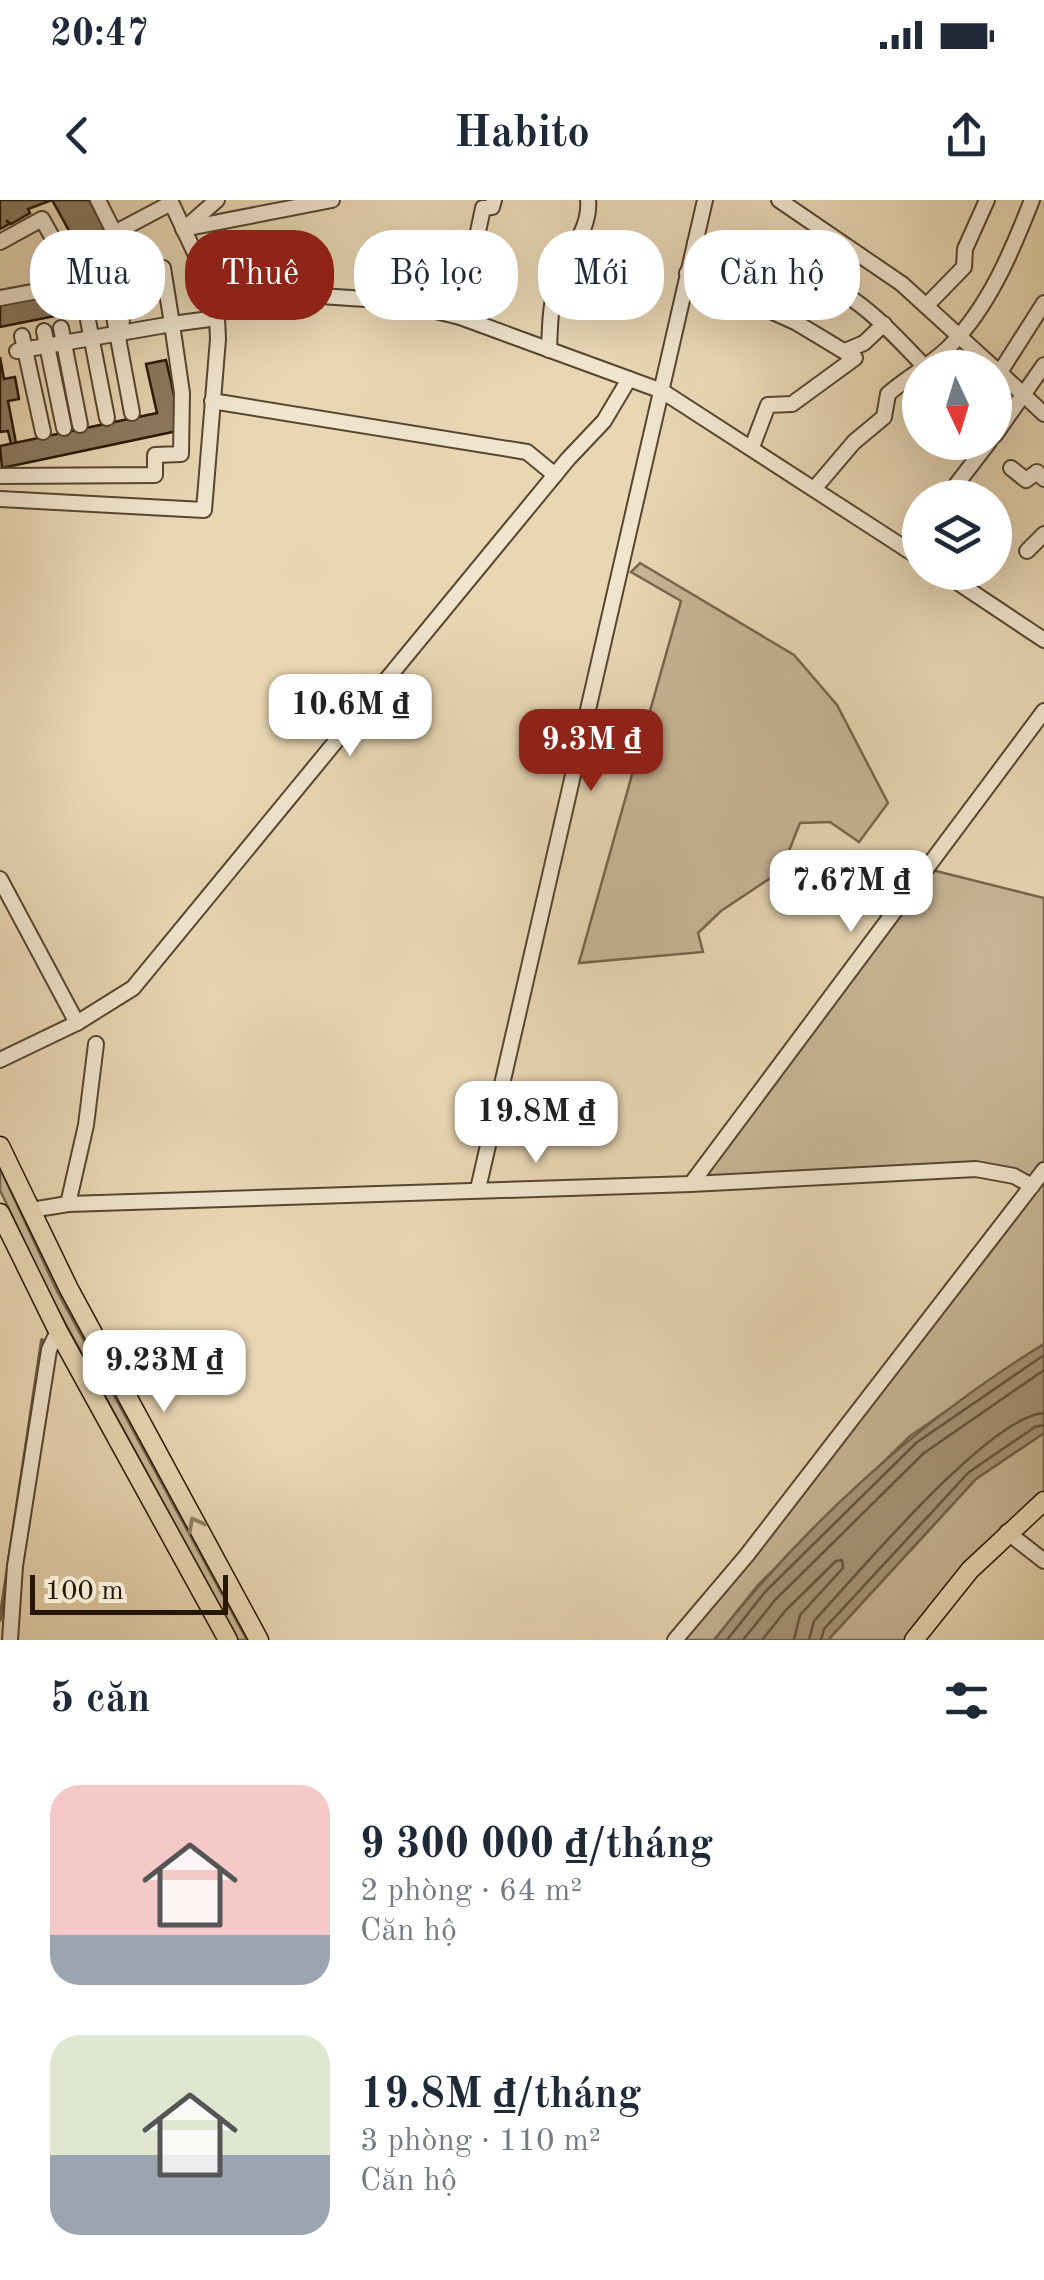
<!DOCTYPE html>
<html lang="vi">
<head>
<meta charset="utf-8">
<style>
  :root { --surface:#fff; --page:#f6f6f7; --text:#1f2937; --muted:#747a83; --accent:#8f2418 }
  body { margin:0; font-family:"Old Standard TT",serif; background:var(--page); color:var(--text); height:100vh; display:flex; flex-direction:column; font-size:38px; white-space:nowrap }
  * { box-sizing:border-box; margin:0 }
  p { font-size:32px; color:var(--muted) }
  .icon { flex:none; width:55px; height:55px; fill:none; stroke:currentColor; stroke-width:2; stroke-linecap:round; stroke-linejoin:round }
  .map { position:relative; height:1440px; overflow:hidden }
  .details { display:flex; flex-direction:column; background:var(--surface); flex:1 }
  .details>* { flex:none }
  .banner { position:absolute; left:30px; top:30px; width:985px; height:90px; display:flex; gap:20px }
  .needle { width:65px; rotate:176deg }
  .fabs { position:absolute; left:902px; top:150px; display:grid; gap:20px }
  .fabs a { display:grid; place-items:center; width:110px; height:110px; border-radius:50%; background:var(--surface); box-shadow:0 10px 40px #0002; font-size:50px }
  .scale { position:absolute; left:30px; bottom:25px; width:198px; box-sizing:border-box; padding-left:10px; border:5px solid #261604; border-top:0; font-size:28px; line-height:35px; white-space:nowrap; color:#261604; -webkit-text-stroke:8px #f1e5ce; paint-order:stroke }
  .price { position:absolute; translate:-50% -85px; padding:0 22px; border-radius:20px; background:#fff; color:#222; font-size:32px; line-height:65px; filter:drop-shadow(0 2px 5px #0008) }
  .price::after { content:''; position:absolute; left:50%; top:60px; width:30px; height:22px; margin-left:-15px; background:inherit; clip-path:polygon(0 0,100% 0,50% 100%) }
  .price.current { background:var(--accent); color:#fff }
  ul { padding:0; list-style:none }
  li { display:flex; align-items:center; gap:30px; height:250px; padding:0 50px }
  li span { display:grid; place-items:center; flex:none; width:280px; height:200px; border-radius:30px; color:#555 }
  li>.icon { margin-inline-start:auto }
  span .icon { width:120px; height:120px; fill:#fffc; stroke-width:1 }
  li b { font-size:42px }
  h2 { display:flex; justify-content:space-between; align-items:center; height:120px; padding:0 50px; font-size:42px }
  .chip { padding:0 35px; border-radius:40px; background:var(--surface); box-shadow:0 10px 40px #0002; font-size:35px; line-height:90px }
  .chip.current { background:var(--accent); color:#fff }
  .status { display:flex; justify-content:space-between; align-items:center; height:70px; padding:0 50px; background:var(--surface); direction:ltr }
  .status svg { height:28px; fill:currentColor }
  header { display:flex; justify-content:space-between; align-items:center; height:130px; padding:0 50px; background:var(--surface); font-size:45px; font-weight:700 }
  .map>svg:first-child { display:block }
  .green { fill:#c8b696; stroke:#77664d; stroke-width:2.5 }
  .water { fill:#a79578; stroke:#73624a; stroke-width:2.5 }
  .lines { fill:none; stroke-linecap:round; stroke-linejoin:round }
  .shore { stroke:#66563e; stroke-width:2.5 }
  .stream { stroke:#73624a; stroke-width:4 }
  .building { fill:#8b7a60; stroke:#261604; stroke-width:2.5 }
  .minor-casing { stroke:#574630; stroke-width:18 }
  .major-casing { stroke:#261604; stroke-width:21 }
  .minor { stroke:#f1e5ce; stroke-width:14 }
  .major { stroke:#e9d7b4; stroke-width:18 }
  .oneway { stroke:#918065 }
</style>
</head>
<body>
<div class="status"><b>20:47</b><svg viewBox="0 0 49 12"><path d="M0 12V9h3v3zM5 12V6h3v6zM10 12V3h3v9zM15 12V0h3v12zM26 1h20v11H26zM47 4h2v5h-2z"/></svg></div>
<header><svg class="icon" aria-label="back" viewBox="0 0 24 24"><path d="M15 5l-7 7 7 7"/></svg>Habito<svg class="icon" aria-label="share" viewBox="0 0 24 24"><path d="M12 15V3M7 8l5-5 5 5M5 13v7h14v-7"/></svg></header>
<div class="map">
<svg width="1044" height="1440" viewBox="0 0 1044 1440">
  <rect width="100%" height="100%" fill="#e9d7b4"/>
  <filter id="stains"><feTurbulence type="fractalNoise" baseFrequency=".002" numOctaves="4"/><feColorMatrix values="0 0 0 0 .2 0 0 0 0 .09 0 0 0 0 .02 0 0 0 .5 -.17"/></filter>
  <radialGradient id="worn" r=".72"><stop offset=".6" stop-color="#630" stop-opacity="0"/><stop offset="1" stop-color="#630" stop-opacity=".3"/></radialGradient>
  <!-- green -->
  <g class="green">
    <polygon points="640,363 794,455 837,505 888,603 859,642 830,622 800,623 781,671 721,711 698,733 703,752 579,763 681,401 631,372"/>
    <polygon points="928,669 1044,698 1044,1144 910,1236 758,1385 714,1440 675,1440 1031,987 987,970 691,984"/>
    <polygon points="0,968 57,1091 247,1440 238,1440 46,1088 0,990"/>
    <polygon points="1044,1233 1044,1300 914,1440 828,1440 976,1279"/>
  </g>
  <!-- water -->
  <path class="water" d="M1044 1144V1233L976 1279 828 1440H714C806 1324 918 1221 1044 1144Z"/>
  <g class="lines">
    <!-- shore -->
    <g class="shore">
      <polyline points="727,1440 765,1392 916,1243 1044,1155"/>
      <polyline points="743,1440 775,1400 924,1253 1044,1170"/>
      <polyline points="762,1440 786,1410 836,1361 842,1360 843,1368 800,1415 794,1440"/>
      <path d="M809 1440 814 1421C855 1377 989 1216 1044 1213"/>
      <polyline points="821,1440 824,1429 969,1272 1035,1227 1044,1225"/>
    </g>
    <!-- stream -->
    <polyline class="stream" points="0,1420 42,1140"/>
  </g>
  <!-- building -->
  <g class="building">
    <polygon points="0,0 89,0 105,29 77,45 52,0 28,9 30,13 11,24 6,20 9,24 0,29"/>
    <polygon points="110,80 115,104 0,127 0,102"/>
    <polygon points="0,157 4,179 15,177 19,199 8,201 16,243 11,244 8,231 0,232"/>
    <polygon points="166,160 182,230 2,268 0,246 157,213 146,164"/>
  </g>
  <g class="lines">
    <!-- minor casing -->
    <g class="minor-casing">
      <g id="minor">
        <polyline points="98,0 114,32"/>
        <polyline points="779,0 902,84 994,168"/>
        <polyline points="183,29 332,0"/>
        <polyline points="184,29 217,0"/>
        <polyline points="0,42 42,19 61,53 71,56 171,3"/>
        <path d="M695 43 764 78 783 64C849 88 876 115 923 165"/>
        <polyline points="687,73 797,123 855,158 792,204 768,205 752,247"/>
        <polyline points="114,77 122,122"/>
        <polyline points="0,98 163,68 172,124 217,118"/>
        <polyline points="216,98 321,96 395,101 460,117 662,191 920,358"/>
        <polyline points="926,106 964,67 965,49 987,0"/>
        <polyline points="113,111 132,213"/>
        <polyline points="460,117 483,8 492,7 494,0"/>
        <polyline points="88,120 107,218"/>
        <polyline points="61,128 80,225"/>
        <polyline points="44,131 64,228"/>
        <polyline points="22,136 43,232"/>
        <path d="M549 150C550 126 550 103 558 80 567 52 591 30 588 0"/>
        <polyline points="845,151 864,143 884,124"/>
        <polyline points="995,168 1044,214"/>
        <polyline points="1000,172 1044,103"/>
        <polyline points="212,201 527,252 555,275"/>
        <polyline points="995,235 1044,165"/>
        <polyline points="1011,268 1026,280 1037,272 1044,279"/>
        <polyline points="0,276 155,275 155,255 181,254 182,193 172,124 17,151"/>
        <path d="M814 289 854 242 884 217 888 194C907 177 931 165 949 147 989 107 1012 51 1032 0"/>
        <polyline points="946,298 989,242"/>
        <polyline points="0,299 204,310 218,139 216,98 170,0"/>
        <polyline points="906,349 920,331"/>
        <polyline points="1027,351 1044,334"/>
        <polyline points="942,372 1044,440"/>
        <polyline points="0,679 77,823"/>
        <polyline points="0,860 77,823 133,788 568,259 604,221 629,179"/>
        <polyline points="691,984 1044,511"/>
        <polyline points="478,989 705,0"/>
        <polyline points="68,1004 86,925 96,844"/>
        <polyline points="31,1010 68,1004 691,984 976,969 1014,976 1032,986"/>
        <polyline points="1007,1332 1044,1361"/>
        <polyline points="10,1440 15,1366 49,1150 58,1131"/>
        <polyline points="675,1440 747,1355 1044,970"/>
      </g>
    </g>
    <!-- major casing -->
    <g class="major-casing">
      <g id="major">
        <polyline points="0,946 69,1089 259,1440"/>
        <polyline points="0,1013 58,1131 228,1440"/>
        <polyline points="914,1440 970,1370 1044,1301"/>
      </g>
    </g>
    <!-- minor -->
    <use href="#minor" class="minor"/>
    <!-- major -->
    <use href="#major" class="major"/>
  </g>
  <!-- one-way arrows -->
  <defs><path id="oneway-chevron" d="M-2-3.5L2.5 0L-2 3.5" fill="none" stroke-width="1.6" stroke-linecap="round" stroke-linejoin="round" transform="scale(2.5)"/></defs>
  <use class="oneway" href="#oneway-chevron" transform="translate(195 1324) rotate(-118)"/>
  <rect width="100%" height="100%" filter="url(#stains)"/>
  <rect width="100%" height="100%" fill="url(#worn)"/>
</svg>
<div class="fabs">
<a><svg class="needle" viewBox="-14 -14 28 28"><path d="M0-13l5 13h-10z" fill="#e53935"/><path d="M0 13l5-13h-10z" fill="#747a83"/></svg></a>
<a><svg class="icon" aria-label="layers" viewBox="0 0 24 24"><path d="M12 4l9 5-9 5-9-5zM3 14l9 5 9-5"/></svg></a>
</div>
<div class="scale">100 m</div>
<b class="price" style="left:350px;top:559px">10.6M ₫</b>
<b class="price current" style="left:591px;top:594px">9.3M ₫</b>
<b class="price" style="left:851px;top:735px">7.67M ₫</b>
<b class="price" style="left:536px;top:966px">19.8M ₫</b>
<b class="price" style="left:164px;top:1215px">9.23M ₫</b>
<div class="banner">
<a class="chip">Mua</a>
<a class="chip current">Thuê</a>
<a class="chip">Bộ lọc</a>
<a class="chip">Mới</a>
<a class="chip">Căn hộ</a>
</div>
</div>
<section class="details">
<h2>5 căn<svg class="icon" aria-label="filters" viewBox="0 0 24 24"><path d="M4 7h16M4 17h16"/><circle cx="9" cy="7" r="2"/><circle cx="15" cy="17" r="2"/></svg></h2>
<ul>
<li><span style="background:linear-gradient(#f6c9c9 75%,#9aa5b1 0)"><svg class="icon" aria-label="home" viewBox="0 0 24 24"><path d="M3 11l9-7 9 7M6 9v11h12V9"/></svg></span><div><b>9 300 000 ₫/tháng</b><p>2 phòng · 64 m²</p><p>Căn hộ</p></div></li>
<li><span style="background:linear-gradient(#dfe7d0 60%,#9aa5b1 0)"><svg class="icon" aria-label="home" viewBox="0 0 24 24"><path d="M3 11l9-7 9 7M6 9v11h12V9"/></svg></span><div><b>19.8M ₫/tháng</b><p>3 phòng · 110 m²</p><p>Căn hộ</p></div></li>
</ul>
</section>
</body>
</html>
